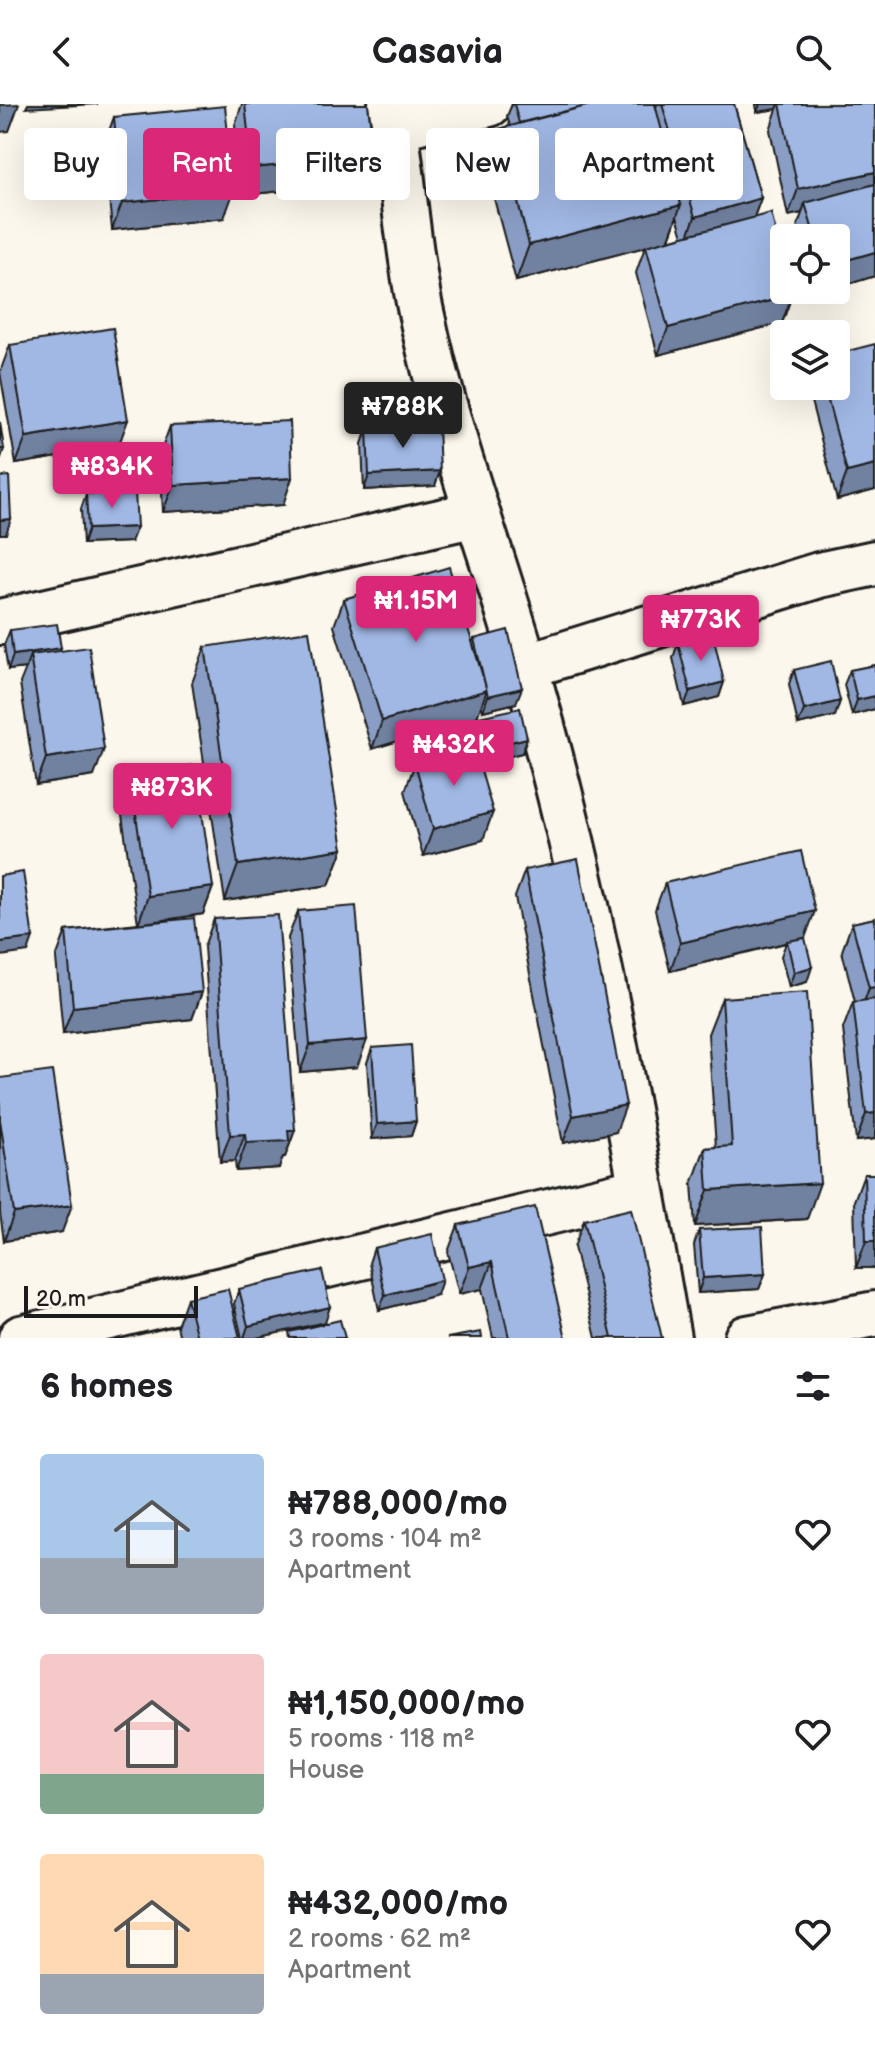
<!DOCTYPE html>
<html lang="en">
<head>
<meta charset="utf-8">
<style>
  :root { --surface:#fff; --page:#f6f6f6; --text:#202124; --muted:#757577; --accent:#db2777 }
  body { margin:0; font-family:"Balsamiq Sans",sans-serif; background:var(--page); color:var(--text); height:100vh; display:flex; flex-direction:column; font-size:30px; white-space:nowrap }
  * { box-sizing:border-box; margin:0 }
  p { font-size:26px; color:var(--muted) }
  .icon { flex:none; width:44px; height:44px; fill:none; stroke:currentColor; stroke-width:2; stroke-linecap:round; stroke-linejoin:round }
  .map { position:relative; height:1234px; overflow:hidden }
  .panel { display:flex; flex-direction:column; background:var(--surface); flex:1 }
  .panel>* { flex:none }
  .hud { position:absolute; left:24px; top:24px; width:828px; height:72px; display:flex; gap:16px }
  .buttons { position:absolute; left:770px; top:120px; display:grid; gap:16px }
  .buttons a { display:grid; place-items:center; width:80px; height:80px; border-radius:8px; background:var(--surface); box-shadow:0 8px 32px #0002; font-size:40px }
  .scale { position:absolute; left:24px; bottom:20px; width:174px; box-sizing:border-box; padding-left:8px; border:4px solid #1c1c1c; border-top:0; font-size:22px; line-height:28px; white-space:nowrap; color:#1c1c1c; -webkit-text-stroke:6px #fbf7ec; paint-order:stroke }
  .price { position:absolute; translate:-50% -68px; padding:0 18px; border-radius:8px; background:var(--accent); color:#fff; font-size:26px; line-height:52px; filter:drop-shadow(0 2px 4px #0008) }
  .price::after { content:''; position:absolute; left:50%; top:48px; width:24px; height:18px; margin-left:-12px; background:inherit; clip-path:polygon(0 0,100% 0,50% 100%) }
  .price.on { background:#222; color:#fff }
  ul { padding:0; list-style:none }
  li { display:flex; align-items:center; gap:24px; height:200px; padding:0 40px }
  li span { display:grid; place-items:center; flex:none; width:224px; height:160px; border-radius:8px; color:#555 }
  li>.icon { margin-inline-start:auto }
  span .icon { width:96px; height:96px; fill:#fffc; stroke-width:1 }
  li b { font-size:34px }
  h2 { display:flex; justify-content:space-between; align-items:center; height:96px; padding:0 40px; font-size:34px }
  .pill { padding:0 28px; border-radius:8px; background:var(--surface); box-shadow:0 8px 32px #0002; font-size:28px; line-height:72px }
  .pill.on { background:var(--accent); color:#fff }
  header { display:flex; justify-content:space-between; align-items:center; height:104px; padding:0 40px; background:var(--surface); font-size:36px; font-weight:600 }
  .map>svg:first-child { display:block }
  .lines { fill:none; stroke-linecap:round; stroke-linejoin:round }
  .minor-casing { stroke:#1c1c1c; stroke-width:50 }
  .minor { stroke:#fbf7ec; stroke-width:44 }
  .wall { fill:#8a9ec5; stroke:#1c1c1c; stroke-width:2; fill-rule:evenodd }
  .shaded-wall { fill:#7181a0; stroke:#1c1c1c; stroke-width:2 }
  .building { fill:#a1b8e5; stroke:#1c1c1c; stroke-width:2 }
</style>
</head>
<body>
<header><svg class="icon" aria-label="back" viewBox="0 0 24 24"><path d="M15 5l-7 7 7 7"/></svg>Casavia<svg class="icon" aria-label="search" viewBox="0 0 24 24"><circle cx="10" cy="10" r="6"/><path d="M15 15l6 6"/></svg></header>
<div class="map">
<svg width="875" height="1234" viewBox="0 0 875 1234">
  <rect width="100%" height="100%" fill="#fbf7ec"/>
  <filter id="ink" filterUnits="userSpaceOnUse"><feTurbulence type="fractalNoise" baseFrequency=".0125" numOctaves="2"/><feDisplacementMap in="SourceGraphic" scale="16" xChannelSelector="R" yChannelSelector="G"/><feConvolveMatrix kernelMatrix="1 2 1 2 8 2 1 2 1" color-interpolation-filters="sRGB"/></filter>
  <g filter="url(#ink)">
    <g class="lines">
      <!-- minor casing -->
      <g class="minor-casing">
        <g id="minor">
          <path d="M391 0C404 69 406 140 421 208 446 328 491 444 525 562 590 782 628 1008 668 1234"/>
          <polyline points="396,23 489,0"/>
          <polyline points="0,518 476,410"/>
          <polyline points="526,562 819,471 875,459"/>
          <polyline points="21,1234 641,1086"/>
          <polyline points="747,1234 875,1210"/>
        </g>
      </g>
      <!-- minor -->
      <use href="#minor" class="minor"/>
    </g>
    <!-- wall -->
    <g class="wall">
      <polygon points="242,0 368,0 364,79 242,91 235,21"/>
      <path d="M512 0H655L656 4 657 0H734L761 94 754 113 792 191 782 219 658 251 636 169 645 143 516 177 485 61 499 25 510 22 507 12ZM677 112 683 132 669 136Z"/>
      <polygon points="756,0 875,0 875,172 836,184 836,134 798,134 796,127 802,109 788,112 770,26 777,5 757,8"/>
      <polygon points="114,13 224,114 112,126 104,41"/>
      <polygon points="10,241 118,343 16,360 0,268"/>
      <polygon points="807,282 836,282 875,386 837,396"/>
      <polygon points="170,322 283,401 163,408 160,350"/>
      <polygon points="367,325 435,382 364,386 362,340"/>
      <polygon points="86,390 131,438 83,440 81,405"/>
      <polygon points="344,495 472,538 474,535 516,599 483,607 481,601 477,613 372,645 334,522"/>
      <polygon points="10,526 60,547 94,672 36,681 20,579 26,564 8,566 4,541"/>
      <polygon points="678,539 724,578 719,593 684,602 673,554"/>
      <polygon points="205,543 343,745 329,781 225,797 192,579"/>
      <polygon points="875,561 875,605 852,611 844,581 850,566"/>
      <polygon points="794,566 840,597 835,612 798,621 789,580"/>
      <polygon points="479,613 522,649 481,659 474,628"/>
      <polygon points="415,659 483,736 423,752 405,687"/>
      <polygon points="130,671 213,783 203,810 147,818 202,888 192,915 63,930 56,854 66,827 138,819 120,698"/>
      <polygon points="525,766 616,1028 563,1039 515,793"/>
      <polygon points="665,779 805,834 807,878 789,883 781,852 786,839 670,867 655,806"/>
      <polygon points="298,807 357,963 300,968 288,834"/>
      <polygon points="875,814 875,1035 856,1037 843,925 853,898 855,898 842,847 852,819"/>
      <polygon points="214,815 295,1026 285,1053 283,1053 279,1064 236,1067 235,1057 220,1058 204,843"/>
      <polygon points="722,894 807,1115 695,1122 692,1080 705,1044 716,1043 708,930"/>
      <polygon points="372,944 416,1017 411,1032 372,1035 367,959"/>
      <polygon points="0,974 62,1128 4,1137 0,1109"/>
      <polygon points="864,1070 875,1070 875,1164 856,1164 854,1097"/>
      <polygon points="584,1116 662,1234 596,1234 574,1143"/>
      <polygon points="458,1121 566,1234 493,1234 482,1185 459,1190 448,1148"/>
      <polygon points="699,1126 765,1170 759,1185 698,1189 694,1141"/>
      <polygon points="374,1144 437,1191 379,1206 369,1159"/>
      <polygon points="239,1185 325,1218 256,1234 242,1234 234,1200"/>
      <polygon points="187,1194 240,1234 180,1234 177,1222"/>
    </g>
    <!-- shaded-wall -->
    <g class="shaded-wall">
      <polygon points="19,0 9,27 0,28 0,1"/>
      <polygon points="28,0 98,0 26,4"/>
      <polygon points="760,0 779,0 777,5 757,8"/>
      <polygon points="374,52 364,79 242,91 252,64"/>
      <polygon points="875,68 875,93 805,99 802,109 788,112 798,85"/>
      <polygon points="234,87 224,114 112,126 122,99"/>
      <polygon points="761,94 751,121 685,140 695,113"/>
      <polygon points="681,101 668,137 516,177 529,141"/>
      <polygon points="875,148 875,172 836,184 836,159"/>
      <polygon points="815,186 827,186 814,190"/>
      <polygon points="792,191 782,219 658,251 668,224"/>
      <polygon points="128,316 118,343 16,360 26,333"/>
      <polygon points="0,345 4,345 0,357"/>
      <polygon points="875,361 875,386 837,396 847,368"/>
      <polygon points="440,367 435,382 364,386 369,371"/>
      <polygon points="292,374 283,401 163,408 173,381"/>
      <polygon points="11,415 6,430 0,430 0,416"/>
      <polygon points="137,423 131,438 83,440 88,425"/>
      <polygon points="61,544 56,559 30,551 26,564 8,566 13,551"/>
      <polygon points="724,578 719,593 684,602 690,587"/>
      <polygon points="522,584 516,599 483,607 488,592"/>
      <polygon points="487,586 477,613 372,645 382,617"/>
      <polygon points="875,592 875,605 852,611 857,596"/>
      <polygon points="840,597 835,612 798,621 804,606"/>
      <polygon points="527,634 522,649 481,659 486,644"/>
      <polygon points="104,645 94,672 36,681 46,654"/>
      <polygon points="493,708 483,736 423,752 433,725"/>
      <polygon points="343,745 329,781 225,797 238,761"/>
      <polygon points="213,783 203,810 138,820 148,792"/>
      <polygon points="815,807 805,834 670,867 680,839"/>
      <polygon points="33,834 28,848 0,852 0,838"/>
      <polygon points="812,863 807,878 789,883 794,868"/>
      <polygon points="875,883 875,908 859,912 869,884"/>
      <polygon points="202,888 192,915 63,930 73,903"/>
      <polygon points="367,936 357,963 300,968 310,941"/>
      <polygon points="626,1001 616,1028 563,1039 573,1012"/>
      <polygon points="875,1009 875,1035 856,1037 866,1010"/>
      <polygon points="416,1017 411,1032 372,1035 377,1020"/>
      <polygon points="288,1026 295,1026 285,1053 283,1053 279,1064 236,1067 246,1039"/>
      <polygon points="245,1030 235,1057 220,1058 230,1031"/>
      <polygon points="820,1079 807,1115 695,1122 708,1086"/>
      <polygon points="72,1101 62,1128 4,1137 14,1109"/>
      <polygon points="866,1137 875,1137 875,1164 856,1164"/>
      <polygon points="492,1158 482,1185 459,1190 469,1163"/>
      <polygon points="765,1170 759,1185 698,1189 703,1174"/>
      <polygon points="442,1176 437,1191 379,1206 385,1191"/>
      <polygon points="330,1203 325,1218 256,1234 244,1234 248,1222"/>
    </g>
    <!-- building -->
    <g class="building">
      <polygon points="245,0 368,0 374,52 252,64"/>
      <polygon points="514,0 594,0 519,19"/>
      <polygon points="594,0 655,0 681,101 529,141 499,25"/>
      <polygon points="662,0 734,0 761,94 695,113"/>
      <polygon points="780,0 875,0 875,68 798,85"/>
      <polygon points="225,2 234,87 122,99 114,13"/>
      <polygon points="875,80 875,148 836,159 836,134 815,134 805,99"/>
      <polygon points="771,109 784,160 784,186 791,186 792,191 668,224 646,142"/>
      <polygon points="113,224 128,316 26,333 10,241"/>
      <polygon points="875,240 875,361 847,368 824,282 836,282 836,250"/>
      <polygon points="290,317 292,374 173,381 170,322"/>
      <polygon points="0,318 4,345 0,345"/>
      <polygon points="438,322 440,367 369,371 367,325"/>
      <polygon points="9,372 11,415 0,416 0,373"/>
      <polygon points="135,388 137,423 88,425 86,390"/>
      <polygon points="449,463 487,586 382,617 344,495"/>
      <polygon points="57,520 61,544 13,551 10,526"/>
      <polygon points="508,526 522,584 488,592 474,535"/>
      <polygon points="309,527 343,745 238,761 205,543"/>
      <polygon points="713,531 724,578 690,587 678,539"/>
      <polygon points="89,543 104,645 46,654 30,551"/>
      <polygon points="831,557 840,597 804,606 794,566"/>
      <polygon points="875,561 875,592 857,596 850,566"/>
      <polygon points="520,604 527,634 486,644 479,613"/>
      <polygon points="474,643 493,708 433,725 415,659"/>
      <polygon points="195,661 213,783 148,792 130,671"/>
      <polygon points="801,747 815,807 680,839 665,779"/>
      <polygon points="578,755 626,1001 573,1012 525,766"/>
      <polygon points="23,768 33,834 0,838 0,772"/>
      <polygon points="356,802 367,936 310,941 298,807"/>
      <polygon points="278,811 295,1026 288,1026 289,1037 246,1039 245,1030 230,1031 214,815"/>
      <polygon points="194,814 202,888 73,903 66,827"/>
      <polygon points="875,814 875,883 869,884 852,819"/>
      <polygon points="805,834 812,863 794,868 787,837"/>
      <polygon points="807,888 820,1079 708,1086 705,1044 732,1042 722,894"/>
      <polygon points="875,895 875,1009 866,1010 853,898"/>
      <polygon points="411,941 416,1017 377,1020 372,944"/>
      <polygon points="52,967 72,1101 14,1109 0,1016 0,974"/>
      <polygon points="864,1070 875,1070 875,1137 866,1137"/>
      <polygon points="535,1103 566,1234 509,1234 492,1158 469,1163 458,1121"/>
      <polygon points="631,1105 662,1234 611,1234 612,1234 584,1116"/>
      <polygon points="762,1123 765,1170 703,1174 699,1126"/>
      <polygon points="432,1130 442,1176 385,1191 374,1144"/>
      <polygon points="322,1166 330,1203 248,1222 239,1185"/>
      <polygon points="228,1185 240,1234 197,1234 187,1194"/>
      <polygon points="340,1216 345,1234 290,1234 289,1228"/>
      <polygon points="481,1228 482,1234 447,1234"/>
    </g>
  </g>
</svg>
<div class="buttons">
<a><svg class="icon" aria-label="locate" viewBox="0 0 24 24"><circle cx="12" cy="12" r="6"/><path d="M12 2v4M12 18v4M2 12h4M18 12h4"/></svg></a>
<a><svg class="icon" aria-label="layers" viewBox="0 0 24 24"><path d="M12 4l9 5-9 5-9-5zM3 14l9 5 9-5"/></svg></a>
</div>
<div class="scale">20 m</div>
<b class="price on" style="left:403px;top:346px">₦788K</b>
<b class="price" style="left:112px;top:406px">₦834K</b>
<b class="price" style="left:416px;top:540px">₦1.15M</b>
<b class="price" style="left:701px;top:559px">₦773K</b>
<b class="price" style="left:454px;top:684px">₦432K</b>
<b class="price" style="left:172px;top:727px">₦873K</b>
<div class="hud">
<a class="pill">Buy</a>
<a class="pill on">Rent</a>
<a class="pill">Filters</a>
<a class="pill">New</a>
<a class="pill">Apartment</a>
</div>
</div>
<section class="panel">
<h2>6 homes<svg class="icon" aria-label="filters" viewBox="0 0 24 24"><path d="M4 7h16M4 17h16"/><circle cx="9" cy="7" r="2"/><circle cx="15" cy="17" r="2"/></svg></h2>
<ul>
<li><span style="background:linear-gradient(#a9c7e8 65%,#9aa5b1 0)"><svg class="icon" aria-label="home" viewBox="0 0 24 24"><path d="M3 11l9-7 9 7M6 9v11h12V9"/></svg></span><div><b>₦788,000/mo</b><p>3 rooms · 104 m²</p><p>Apartment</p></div><svg class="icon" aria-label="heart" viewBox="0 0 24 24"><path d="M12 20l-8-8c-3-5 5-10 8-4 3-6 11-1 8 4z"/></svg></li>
<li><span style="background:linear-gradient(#f6c9c9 75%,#7fa58c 0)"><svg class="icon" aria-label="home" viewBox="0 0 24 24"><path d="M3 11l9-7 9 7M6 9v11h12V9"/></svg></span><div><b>₦1,150,000/mo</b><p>5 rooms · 118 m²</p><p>House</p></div><svg class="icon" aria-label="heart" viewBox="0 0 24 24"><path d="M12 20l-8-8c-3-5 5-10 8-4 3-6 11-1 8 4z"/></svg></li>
<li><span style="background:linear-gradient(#ffd9b3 75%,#9aa5b1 0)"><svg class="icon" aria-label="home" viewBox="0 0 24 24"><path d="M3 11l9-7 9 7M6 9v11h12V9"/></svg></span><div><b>₦432,000/mo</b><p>2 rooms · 62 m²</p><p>Apartment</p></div><svg class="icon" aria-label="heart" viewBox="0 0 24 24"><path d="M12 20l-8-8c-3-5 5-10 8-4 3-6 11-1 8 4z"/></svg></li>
</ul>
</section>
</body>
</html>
